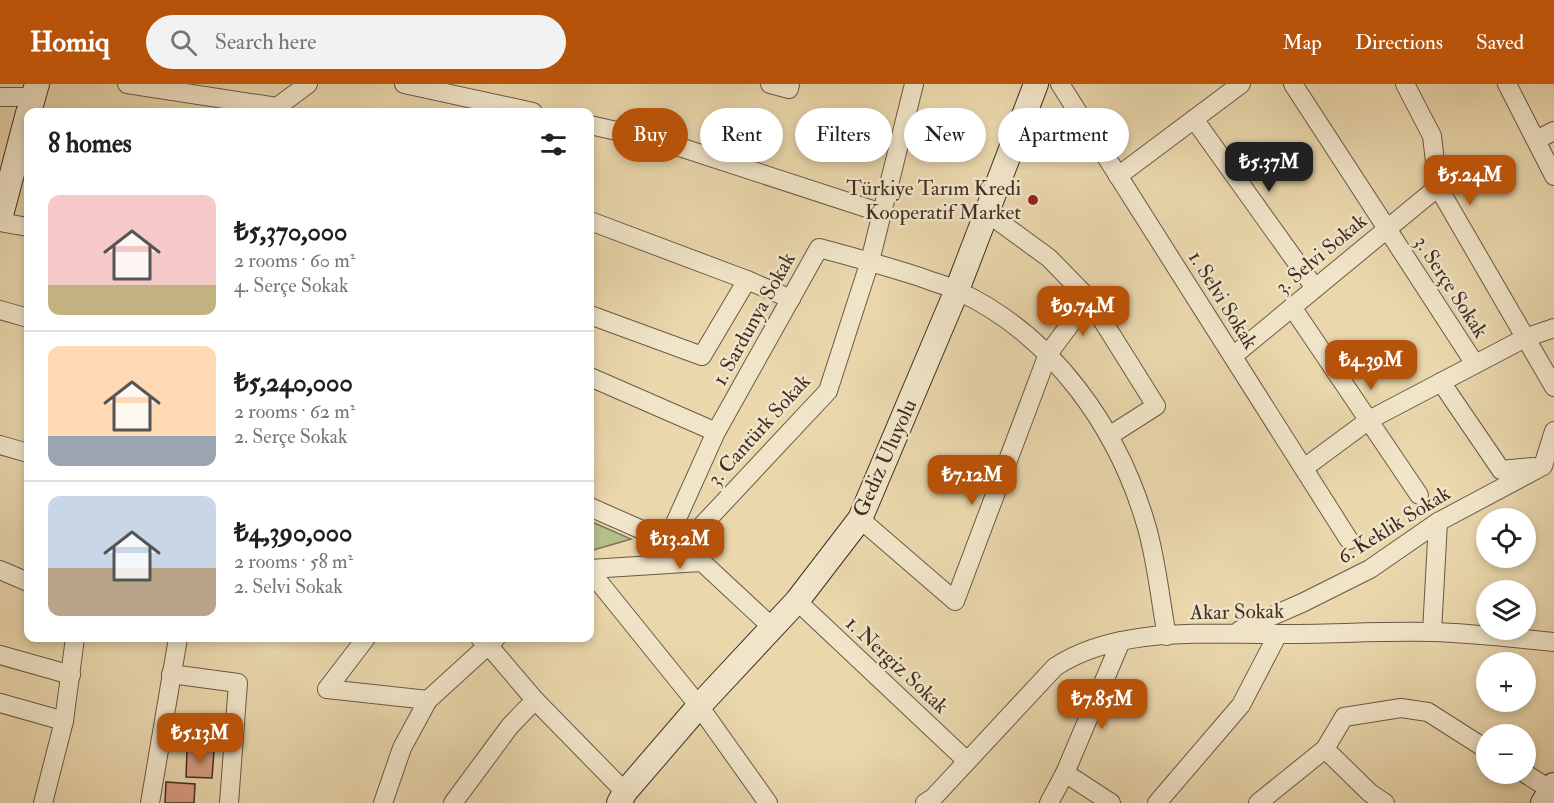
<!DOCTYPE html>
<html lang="en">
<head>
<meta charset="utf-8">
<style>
  :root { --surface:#fff; --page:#f2f2f2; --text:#202124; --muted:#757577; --line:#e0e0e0; --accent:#b45309 }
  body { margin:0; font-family:"IM FELL Double Pica",serif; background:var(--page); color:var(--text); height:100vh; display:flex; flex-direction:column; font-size:22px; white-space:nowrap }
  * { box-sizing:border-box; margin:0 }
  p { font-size:20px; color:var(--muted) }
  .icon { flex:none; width:33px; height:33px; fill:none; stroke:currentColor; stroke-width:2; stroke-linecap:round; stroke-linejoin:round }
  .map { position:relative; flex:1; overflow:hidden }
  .side { position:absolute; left:24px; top:24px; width:570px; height:534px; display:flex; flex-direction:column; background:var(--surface); border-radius:12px; box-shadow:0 3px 9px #0003 }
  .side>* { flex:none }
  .guide { position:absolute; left:612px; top:24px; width:570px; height:54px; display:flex; gap:12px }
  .controls { position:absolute; left:1476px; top:424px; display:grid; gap:12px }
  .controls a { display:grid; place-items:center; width:60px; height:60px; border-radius:50%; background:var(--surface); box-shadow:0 3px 9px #0003; font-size:30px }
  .price { position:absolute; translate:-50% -51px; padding:0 14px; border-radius:12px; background:var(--accent); color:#fff; font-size:20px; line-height:39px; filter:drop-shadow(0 2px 3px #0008) }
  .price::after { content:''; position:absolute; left:50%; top:36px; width:18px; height:14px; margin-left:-9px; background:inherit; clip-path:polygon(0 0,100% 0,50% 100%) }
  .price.on { background:#222; color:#fff }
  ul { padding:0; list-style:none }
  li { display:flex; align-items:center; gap:18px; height:150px; padding:0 24px }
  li+li { border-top:2px solid var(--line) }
  li span { display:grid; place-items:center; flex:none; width:168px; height:120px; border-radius:12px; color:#555 }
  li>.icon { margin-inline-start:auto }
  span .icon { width:72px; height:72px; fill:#fffc; stroke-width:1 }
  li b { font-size:26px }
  h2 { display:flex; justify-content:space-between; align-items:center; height:72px; padding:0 24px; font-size:26px }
  .pill { padding:0 21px; border-radius:27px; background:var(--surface); box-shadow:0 3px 9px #0003; font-size:21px; line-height:54px }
  .pill.on { background:var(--accent); color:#fff }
  header { display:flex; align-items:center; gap:36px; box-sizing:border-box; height:84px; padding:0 30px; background:var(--accent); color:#fff }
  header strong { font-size:28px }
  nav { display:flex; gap:33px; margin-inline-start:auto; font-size:21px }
  .search { width:420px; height:54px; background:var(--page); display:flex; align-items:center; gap:15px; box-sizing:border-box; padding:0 21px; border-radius:33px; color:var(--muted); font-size:22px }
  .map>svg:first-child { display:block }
  .green { fill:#b6be8a; stroke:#7b7658; stroke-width:1.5 }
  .building { fill:#d69b80; stroke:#402e26; stroke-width:1.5 }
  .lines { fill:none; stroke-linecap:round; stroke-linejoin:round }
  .street-casing { stroke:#6a5848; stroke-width:20 }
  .secondary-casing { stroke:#402e26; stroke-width:26 }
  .street { stroke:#f1e5c9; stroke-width:18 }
  .secondary { stroke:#f1e5c9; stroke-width:24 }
  .poi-dot { fill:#8f2418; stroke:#f1e5c9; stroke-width:2 }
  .labels { text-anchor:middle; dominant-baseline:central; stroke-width:5; stroke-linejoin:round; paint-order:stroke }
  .poi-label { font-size:21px; fill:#402e26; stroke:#f1e5c9; text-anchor:end }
  .street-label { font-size:21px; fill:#402e26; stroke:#f1e5c9 }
</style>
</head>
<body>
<header>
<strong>Homiq</strong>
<div class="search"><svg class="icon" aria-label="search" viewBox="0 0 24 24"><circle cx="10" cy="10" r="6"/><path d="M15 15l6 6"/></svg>Search here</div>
<nav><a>Map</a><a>Directions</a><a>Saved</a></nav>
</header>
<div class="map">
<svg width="1554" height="719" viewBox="0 0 1554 719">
  <rect width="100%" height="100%" fill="#ead7ac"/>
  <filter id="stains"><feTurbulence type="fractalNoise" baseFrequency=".00333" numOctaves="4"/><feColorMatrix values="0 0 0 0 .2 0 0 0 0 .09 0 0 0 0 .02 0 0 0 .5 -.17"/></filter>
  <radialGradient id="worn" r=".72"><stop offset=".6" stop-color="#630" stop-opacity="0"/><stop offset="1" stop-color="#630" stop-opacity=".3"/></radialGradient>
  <!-- green -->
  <polygon class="green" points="590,437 631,455 590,467"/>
  <!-- building -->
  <g class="building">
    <polygon points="187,666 214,667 212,694 186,693"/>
    <polygon points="166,698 195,700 194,719 165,719"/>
  </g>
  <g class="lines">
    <!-- street casing -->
    <g class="street-casing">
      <g id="street">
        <polyline points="127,0 277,23 308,0"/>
        <polyline points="404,0 533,28"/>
        <polyline points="770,0 789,5 790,0"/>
        <polyline points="1060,0 1349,456"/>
        <polyline points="1293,0 1475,280"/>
        <polyline points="1405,0 1432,52 1438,103 1554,303"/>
        <polyline points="1507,0 1554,92"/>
        <polyline points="0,13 33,13"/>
        <polyline points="1194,35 1315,204"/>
        <polyline points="590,41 661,57 882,129"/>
        <polyline points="1536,56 1554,47"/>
        <polyline points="1118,92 1241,0"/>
        <polyline points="986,128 1049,174 1089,215 1156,322 1109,352"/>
        <polyline points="590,137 747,196 791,215"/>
        <polyline points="0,138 28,143"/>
        <polyline points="1292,223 1419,411"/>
        <polyline points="0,226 28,234"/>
        <polyline points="590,231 702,272 747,196"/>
        <polyline points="1233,272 1438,103"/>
        <polyline points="590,293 716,348"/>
        <polyline points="1441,298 1501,386 1533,383"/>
        <polyline points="0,361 28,369"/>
        <polyline points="1304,384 1369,336 1525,254 1554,244"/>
        <polyline points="590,423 667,457 702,478 774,545"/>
        <polyline points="860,435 955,517 1048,270 1089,215"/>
        <path d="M667 457 716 348 819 164C853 173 886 182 920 193 932 198 946 201 958 207 1053 251 1119 345 1147 444 1157 479 1160 516 1167 552"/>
        <polyline points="680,465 828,307 870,177 914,0"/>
        <polyline points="590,485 701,478"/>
        <polyline points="0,486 28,498"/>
        <polyline points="590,487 699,622 768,719"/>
        <polyline points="797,517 967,677"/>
        <polyline points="1240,546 1302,519 1370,485 1438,438 1543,382 1554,347"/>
        <polyline points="1432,548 1438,438"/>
        <polyline points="480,554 489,562 535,616 625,708"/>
        <polyline points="0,571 71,591"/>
        <polyline points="171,590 238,599 229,719"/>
        <polyline points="327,605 428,616"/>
        <polyline points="327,605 366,554"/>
        <polyline points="0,619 64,637"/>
        <polyline points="1325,665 1370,709 1385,719"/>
        <polyline points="1065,689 1111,719"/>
        <polyline points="1526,690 1554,708"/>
        <polyline points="43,719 64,637 75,554"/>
        <polyline points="150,719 178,554"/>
        <polyline points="383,719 402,664 428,616 496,554"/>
        <polyline points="453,719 510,642 535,616"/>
        <path d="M925 719 933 714 1055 583C1118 541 1209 551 1281 550 1331 550 1382 547 1432 548 1472 549 1513 554 1554 558"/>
        <polyline points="1049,719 1065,689 1121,557"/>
        <polyline points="1157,719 1241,621 1278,550"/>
        <polyline points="1258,719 1325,665 1344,633 1401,624 1428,628 1486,665"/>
      </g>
    </g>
    <!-- secondary casing -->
    <g class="secondary-casing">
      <g id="secondary">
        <polyline points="29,28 37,0"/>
        <polyline points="0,135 28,29"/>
        <polyline points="619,719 625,708 699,622 797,517 860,435 957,206 1036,0"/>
        <polyline points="1543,719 1554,701"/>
      </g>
    </g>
    <!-- street -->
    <use href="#street" class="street"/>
    <!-- secondary -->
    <use href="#secondary" class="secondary"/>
  </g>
  <!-- markers -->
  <circle class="poi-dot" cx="1033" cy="116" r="6"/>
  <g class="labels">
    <!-- poi labels -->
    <g class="poi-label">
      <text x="1021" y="104">Türkiye Tarım Kredi<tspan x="1021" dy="24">Kooperatif Market</tspan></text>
    </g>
    <!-- street labels -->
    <g class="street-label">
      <text transform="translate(1321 170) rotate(-40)">3. Selvi Sokak</text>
      <text transform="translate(1451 203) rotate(57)">3. Serçe Sokak</text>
      <text transform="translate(1223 216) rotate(58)">1. Selvi Sokak</text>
      <text transform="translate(754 235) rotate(-61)">1. Sardunya Sokak</text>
      <text transform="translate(759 346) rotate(-48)">3. Cantürk Sokak</text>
      <text transform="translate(885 374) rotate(-66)">Gediz Uluyolu</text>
      <text transform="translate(1394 441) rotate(-32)">6. Keklik Sokak</text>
      <text transform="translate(1237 528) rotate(-1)">Akar Sokak</text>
      <text transform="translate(897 581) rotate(43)">1. Nergiz Sokak</text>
    </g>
  </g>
  <rect width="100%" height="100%" filter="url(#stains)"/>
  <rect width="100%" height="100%" fill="url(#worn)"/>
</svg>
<div class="controls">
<a><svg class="icon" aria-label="locate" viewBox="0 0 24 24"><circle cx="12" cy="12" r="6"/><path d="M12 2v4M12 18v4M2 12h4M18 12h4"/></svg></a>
<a><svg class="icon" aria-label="layers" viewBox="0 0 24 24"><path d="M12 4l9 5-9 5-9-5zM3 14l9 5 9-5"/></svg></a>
<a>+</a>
<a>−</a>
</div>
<b class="price on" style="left:1269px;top:109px">₺5.37M</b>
<b class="price" style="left:1470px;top:122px">₺5.24M</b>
<b class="price" style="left:1083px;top:253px">₺9.74M</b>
<b class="price" style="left:1371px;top:307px">₺4.39M</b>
<b class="price" style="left:972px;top:422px">₺7.12M</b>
<b class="price" style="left:680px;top:486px">₺13.2M</b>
<b class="price" style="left:1102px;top:646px">₺7.85M</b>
<b class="price" style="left:200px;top:680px">₺5.13M</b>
<div class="guide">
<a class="pill on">Buy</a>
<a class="pill">Rent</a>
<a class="pill">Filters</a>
<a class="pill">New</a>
<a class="pill">Apartment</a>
</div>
<section class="side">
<h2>8 homes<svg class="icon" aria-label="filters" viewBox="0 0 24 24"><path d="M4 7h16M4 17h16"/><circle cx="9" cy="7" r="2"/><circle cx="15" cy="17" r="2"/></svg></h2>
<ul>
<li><span style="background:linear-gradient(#f6c9c9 75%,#c2b280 0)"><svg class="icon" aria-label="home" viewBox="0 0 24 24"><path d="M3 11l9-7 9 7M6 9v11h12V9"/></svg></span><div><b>₺5,370,000</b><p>2 rooms · 60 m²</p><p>4. Serçe Sokak</p></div></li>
<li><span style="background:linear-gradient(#ffd9b3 75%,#9aa5b1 0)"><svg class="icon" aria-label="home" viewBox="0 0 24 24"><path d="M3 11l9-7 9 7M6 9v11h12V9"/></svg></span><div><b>₺5,240,000</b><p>2 rooms · 62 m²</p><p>2. Serçe Sokak</p></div></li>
<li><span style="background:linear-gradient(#c9d6e8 60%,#b9a48a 0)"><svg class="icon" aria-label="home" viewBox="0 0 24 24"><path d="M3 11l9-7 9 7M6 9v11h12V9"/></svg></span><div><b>₺4,390,000</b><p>2 rooms · 58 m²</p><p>2. Selvi Sokak</p></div></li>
</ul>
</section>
</div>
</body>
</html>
